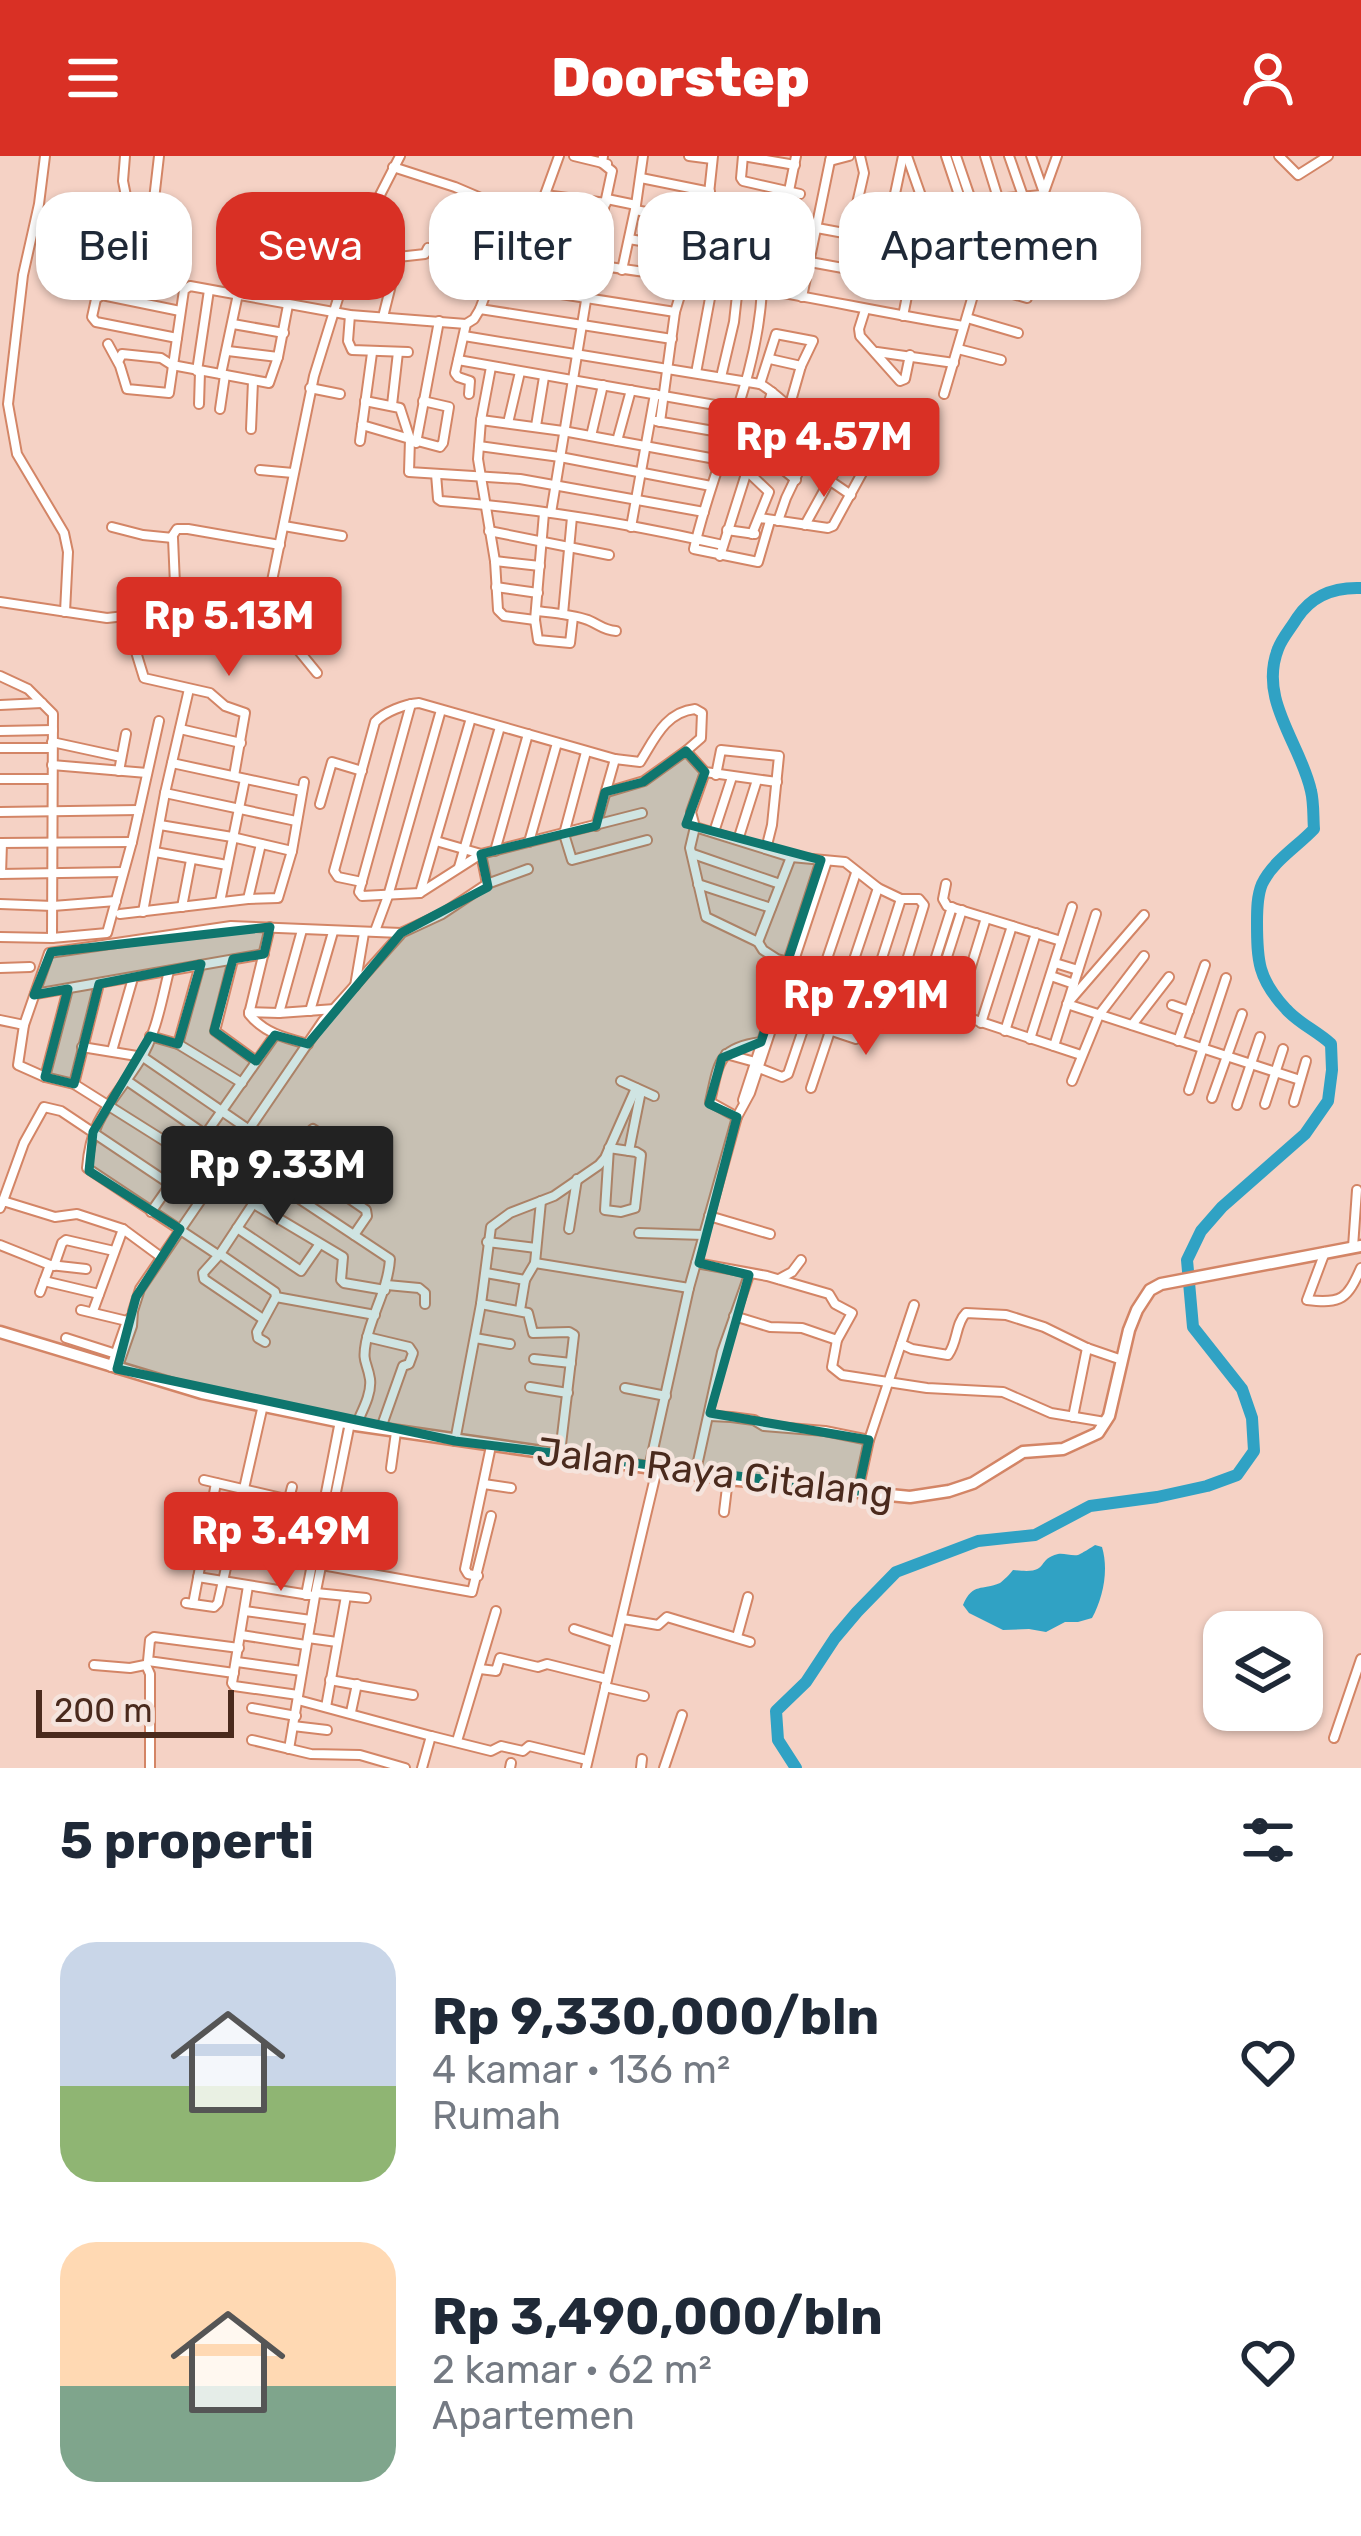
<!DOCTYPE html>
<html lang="id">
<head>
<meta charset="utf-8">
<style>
  :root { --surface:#fff; --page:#f6f6f7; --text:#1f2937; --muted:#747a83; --accent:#d93025 }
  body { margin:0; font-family:Rubik,sans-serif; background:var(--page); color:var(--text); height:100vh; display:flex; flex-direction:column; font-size:45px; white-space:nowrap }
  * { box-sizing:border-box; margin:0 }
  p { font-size:39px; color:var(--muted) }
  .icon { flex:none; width:66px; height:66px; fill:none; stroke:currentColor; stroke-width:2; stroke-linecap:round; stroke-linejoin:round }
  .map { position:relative; height:1612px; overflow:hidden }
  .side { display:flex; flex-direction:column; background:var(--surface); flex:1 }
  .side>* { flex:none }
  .hud { position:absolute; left:36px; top:36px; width:1290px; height:108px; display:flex; gap:24px }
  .controls { position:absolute; left:1203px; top:1455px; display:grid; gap:24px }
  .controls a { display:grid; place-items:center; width:120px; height:120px; border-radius:24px; background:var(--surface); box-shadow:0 3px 9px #0004; font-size:60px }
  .scale { position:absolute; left:36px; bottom:30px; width:198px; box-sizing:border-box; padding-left:12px; border:6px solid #4a2a1d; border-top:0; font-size:33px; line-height:42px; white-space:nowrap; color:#4a2a1d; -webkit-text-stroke:9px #f5e4dd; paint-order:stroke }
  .price { position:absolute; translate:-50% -102px; padding:0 27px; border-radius:12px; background:var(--accent); color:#fff; font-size:39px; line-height:78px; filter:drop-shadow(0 3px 6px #0008) }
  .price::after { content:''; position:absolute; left:50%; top:72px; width:36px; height:27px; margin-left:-18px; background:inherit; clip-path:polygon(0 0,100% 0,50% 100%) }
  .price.selected { background:#222; color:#fff }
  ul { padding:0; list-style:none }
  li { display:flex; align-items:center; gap:36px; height:300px; padding:0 60px }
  li span { display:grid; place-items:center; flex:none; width:336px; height:240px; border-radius:36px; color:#555 }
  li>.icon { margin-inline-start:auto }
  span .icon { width:144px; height:144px; fill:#fffc; stroke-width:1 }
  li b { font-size:51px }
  h2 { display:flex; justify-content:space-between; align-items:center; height:144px; padding:0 60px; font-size:51px }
  .chip { padding:0 42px; border-radius:36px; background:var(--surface); box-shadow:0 3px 9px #0004; font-size:42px; line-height:108px }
  .chip.selected { background:var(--accent); color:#fff }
  header { display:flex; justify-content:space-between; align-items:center; height:156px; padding:0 60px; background:var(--accent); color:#fff; font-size:54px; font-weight:800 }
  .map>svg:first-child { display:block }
  .water { fill:#30a2c4 }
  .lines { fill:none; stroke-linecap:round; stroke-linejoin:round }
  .river { stroke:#30a2c4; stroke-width:12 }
  .street-casing { stroke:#d38566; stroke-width:12 }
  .secondary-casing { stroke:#d38566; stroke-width:15 }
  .street { stroke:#fff; stroke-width:8 }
  .secondary { stroke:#fff; stroke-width:10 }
  .marked { fill:#0f766e; fill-opacity:0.2; stroke:#0f766e; stroke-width:9; stroke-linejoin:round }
  .labels { text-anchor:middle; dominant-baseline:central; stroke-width:9; stroke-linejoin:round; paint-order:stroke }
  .street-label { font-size:39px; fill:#4a2a1d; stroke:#f5e4dd }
</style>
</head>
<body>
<header><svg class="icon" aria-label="menu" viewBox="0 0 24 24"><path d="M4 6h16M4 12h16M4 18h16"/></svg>Doorstep<svg class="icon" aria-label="person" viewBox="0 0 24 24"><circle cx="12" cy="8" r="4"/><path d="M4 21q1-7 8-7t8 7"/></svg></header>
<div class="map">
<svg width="1361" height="1612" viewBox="0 0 1361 1612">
  <rect width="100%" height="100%" fill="#f5d2c5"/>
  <!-- water -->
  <path class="water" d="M1095 1389 1102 1391C1109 1414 1103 1442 1092 1462L1078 1466H1065L1046 1476 1029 1473 1003 1474 969 1457 963 1449C973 1426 982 1435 1000 1427 1003 1425 1011 1417 1013 1414 1052 1419 1034 1404 1058 1398 1064 1397 1071 1400 1078 1399 1079 1399 1094 1390 1095 1389Z"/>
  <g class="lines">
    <!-- river -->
    <path class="river" d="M796 1612 778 1584 776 1555 806 1526 835 1482 857 1456 896 1416 978 1385 1035 1379 1090 1350 1157 1341 1207 1330 1237 1319 1254 1295 1252 1262 1242 1233 1193 1171 1187 1104 1201 1075 1222 1051 1305 978 1328 945 1332 914 1331 888C1317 875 1298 867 1286 853 1258 823 1257 805 1257 766 1257 754 1257 740 1262 728 1273 705 1297 691 1314 673 1313 661 1314 647 1311 635 1301 588 1258 544 1278 493 1282 482 1291 472 1297 462 1312 439 1334 431 1361 432"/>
    <!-- street casing -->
    <g class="street-casing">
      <g id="street">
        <polyline points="45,0 39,48 23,119 8,248 17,298 64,377 68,396 65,456"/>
        <polyline points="125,0 123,25 127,45"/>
        <polyline points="574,0 607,8"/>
        <polyline points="689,0 712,3"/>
        <polyline points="743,0 741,22 743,25 800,38"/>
        <polyline points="743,0 795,9"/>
        <polyline points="907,0 940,94"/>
        <polyline points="956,0 983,79 986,107 985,111 978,111"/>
        <polyline points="985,0 998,42"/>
        <polyline points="1009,0 1023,40"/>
        <polyline points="1031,0 1043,34"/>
        <polyline points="1279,0 1298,19 1328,0"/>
        <polyline points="830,5 849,0"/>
        <polyline points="393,11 455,31 516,57 480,153 474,163 466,168 455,217 458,221 470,225 469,238"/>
        <polyline points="641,22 710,36"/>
        <polyline points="789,35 796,0"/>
        <polyline points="545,39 606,47"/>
        <polyline points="607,43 636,49"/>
        <polyline points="103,44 127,45 127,77"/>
        <polyline points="971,45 1042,39"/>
        <polyline points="635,54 702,66"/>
        <polyline points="978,67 1048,67"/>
        <polyline points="1033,67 1057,0"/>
        <polyline points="536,69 599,79"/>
        <polyline points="302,71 362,83"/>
        <polyline points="817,72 979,102"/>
        <polyline points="850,78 864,17 860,0"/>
        <polyline points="629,83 694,94"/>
        <polyline points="885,85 903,0"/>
        <path d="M503 95C582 108 662 118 743 130 816 142 889 158 963 170"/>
        <polyline points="986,96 1040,109"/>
        <polyline points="523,99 559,0"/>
        <polyline points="810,106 974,136"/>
        <polyline points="622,114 636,49 643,0"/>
        <polyline points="871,117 878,84"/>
        <polyline points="346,120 391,128"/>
        <polyline points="491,127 675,156"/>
        <polyline points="975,127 1027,142"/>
        <path d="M762 134C757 227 714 304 694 393L758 406 770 365"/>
        <polyline points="102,139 114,78 118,75 144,80 150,78 159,0"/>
        <polyline points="802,141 831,0"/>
        <polyline points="480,153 672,183"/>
        <polyline points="865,154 859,173 860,180 900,225 905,223 910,199"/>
        <polyline points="350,159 348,185 352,194 408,196"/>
        <polyline points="903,160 910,125"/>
        <polyline points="383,161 398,101 425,98 428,92"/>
        <polyline points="967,162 1018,177"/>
        <polyline points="233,168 284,177"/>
        <path d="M464 180 760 228C777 237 802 263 817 277L786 342 778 365"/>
        <polyline points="177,182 96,166 92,161 96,143 102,139 180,155"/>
        <polyline points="108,188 120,210 127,233 169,237 184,134 190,130 350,159 466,168"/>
        <polyline points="958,193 1001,204"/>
        <polyline points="228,195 278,201"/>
        <polyline points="877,196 954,207"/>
        <polyline points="770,203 801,210"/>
        <polyline points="119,204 122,198 161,202 172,209 269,227 278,201 288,149"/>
        <polyline points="458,204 738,253"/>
        <polyline points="491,211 481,264 478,303 495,405 498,454 504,460 535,464"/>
        <polyline points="197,215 209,134"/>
        <polyline points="696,217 713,126"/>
        <polyline points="221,218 238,138"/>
        <polyline points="721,221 734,166 738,130"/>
        <polyline points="760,228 776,178 813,185 801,210 789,252"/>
        <polyline points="310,232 340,238"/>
        <polyline points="944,238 974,136 979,99 946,0"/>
        <polyline points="365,245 400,252 410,283 440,291 443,287 449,251 423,245"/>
        <polyline points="199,248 200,216"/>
        <polyline points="392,249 398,196"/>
        <polyline points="220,253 225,219"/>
        <polyline points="481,264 563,275 721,304"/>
        <polyline points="656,265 731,278"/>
        <polyline points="660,266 675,156 708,47 713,0"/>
        <polyline points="508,267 520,216"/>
        <polyline points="763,267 807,299"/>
        <polyline points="362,269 410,283 409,316 520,323 704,356"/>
        <polyline points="536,270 544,221"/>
        <polyline points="251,273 253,225"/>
        <polyline points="591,280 603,229"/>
        <polyline points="360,285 372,197"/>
        <polyline points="617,285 631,234"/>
        <polyline points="416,287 439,165"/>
        <polyline points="479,290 560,301 711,330"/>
        <polyline points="755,291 796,324"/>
        <polyline points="804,307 851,339"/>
        <polyline points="260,314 293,317"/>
        <polyline points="747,315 769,336 752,378"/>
        <path d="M436 318 438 343 441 345C536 352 631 368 723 389"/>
        <polyline points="544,357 535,464 538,484 570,487 573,461"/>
        <polyline points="551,357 592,108 612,15 602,7 603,0"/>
        <polyline points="760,362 828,372 833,370 862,317 816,283"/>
        <polyline points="805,369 842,302"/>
        <polyline points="284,370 342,380"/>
        <polyline points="112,371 143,379 173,382 176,452"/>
        <polyline points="631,371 655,238"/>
        <polyline points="727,374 755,378"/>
        <polyline points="489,375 609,399"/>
        <polyline points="171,382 177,373 188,373 280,389"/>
        <polyline points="720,400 772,236"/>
        <polyline points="495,405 540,410"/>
        <polyline points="496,431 538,437"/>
        <polyline points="0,446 107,462 125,460 149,451 176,452 264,464 292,473 299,495 317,517"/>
        <path d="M536 455C554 457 571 458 588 464 600 469 603 474 616 475"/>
        <polyline points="563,458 572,361"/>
        <polyline points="125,460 144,522 210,537 225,550 245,557 234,620"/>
        <polyline points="264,464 314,220 345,120 381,37 400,0"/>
        <polyline points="0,520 28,533 53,558 52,782 107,777 132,686 159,565"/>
        <polyline points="411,548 359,736 362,740 420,737 481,698 642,657"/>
        <polyline points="0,549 42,547"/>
        <polyline points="180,573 241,587"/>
        <polyline points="0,575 53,574"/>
        <polyline points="52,586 121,601"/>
        <polyline points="0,592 52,592"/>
        <polyline points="586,596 564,678 572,704 647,684"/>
        <path d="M615 603 640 606C654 584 665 556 695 553L702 557 701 582 686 595"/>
        <polyline points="172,607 302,635"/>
        <polyline points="52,609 147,617"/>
        <polyline points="119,615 126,578"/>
        <polyline points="705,616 691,656 695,671 690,692 706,761 758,786 763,794 777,803 848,822 1081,899"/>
        <polyline points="716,619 721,594 779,600 772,669 766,693"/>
        <polyline points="0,623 52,623"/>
        <polyline points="607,636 644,625 686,595 705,616 777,626"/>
        <polyline points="165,637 296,665"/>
        <polyline points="320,648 332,606 362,615"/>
        <polyline points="0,656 139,654"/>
        <polyline points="160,669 232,681 292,695"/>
        <polyline points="695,671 791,701 845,706 878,732 811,932"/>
        <polyline points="714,676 732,621"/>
        <polyline points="738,684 757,624"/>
        <polyline points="436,685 481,698 487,728"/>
        <polyline points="529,686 557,587"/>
        <polyline points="0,687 132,686"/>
        <polyline points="495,695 528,578"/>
        <polyline points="155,696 227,709"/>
        <polyline points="693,698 780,728"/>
        <polyline points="459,711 500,571"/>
        <polyline points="0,718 123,716"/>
        <polyline points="1,718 2,687"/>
        <path d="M362 726 338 721 334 715 375 566C384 556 405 548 419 547L615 603 596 670"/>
        <polyline points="698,728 771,752"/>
        <polyline points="946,728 943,743 947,750 1061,785"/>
        <polyline points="878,732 901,743 919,743 924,749 896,840"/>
        <polyline points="420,737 471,562"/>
        <polyline points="248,743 261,688"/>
        <polyline points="220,746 245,623"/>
        <polyline points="0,748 53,750 116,745"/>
        <polyline points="182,751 191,704"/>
        <polyline points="143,756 165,637 189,533"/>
        <polyline points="120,758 248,743 278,742 292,695 304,626"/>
        <polyline points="1144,759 1067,848 1300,924"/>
        <path d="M270 771 249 858C264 877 285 882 308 888"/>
        <polyline points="375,775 388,740 441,554"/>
        <polyline points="0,781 52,782"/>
        <polyline points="758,786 791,701"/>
        <polyline points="233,804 215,875 256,905"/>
        <polyline points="1055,807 1078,814"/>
        <polyline points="200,809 178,888 242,927"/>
        <polyline points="0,812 30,811"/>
        <path d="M169 815C162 843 156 879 140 904 114 946 91 959 87 1012L218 1099"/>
        <polyline points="1051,820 1074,828"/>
        <polyline points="355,830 364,777"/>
        <polyline points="35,838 264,798"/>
        <polyline points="921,848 952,751"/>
        <polyline points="1172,849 1189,855"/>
        <polyline points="931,851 962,754"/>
        <polyline points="310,855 333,776"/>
        <polyline points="249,856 279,857 335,853"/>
        <polyline points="279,857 302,774"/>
        <polyline points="956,859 986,762"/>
        <polyline points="0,864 24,869"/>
        <polyline points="805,866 856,883 901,743"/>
        <polyline points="981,867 1012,770"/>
        <polyline points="1132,869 1169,821"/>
        <polyline points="1005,875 1036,777"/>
        <polyline points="150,880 178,888"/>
        <polyline points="1030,883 1072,751"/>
        <polyline points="1178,885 1205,809"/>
        <polyline points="1054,890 1096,758"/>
        <polyline points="82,891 143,901 366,1054 367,1060 354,1079"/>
        <polyline points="112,895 133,822"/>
        <polyline points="726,898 755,906"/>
        <polyline points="759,912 782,921 788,918 856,717"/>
        <polyline points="45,921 68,833"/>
        <polyline points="126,924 206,979"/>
        <polyline points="621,925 654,940"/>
        <polyline points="1072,925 1099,859 1144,800"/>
        <polyline points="74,928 99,828"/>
        <polyline points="1189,934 1226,822"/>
        <polyline points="1212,942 1242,858"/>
        <polyline points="743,944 821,704"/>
        <polyline points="1294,946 1306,905"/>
        <polyline points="1265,948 1283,893"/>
        <polyline points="1237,949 1260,881"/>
        <path d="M737 961 710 946C719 907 717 892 761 886"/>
        <polygon points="609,992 636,996 641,999 635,1052 621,1056 605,1054"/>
        <polyline points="629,995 641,935"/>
        <polyline points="190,1001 74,928 45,921 18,909 24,869 49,797 231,770 401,777 442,758 487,728 528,713"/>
        <path d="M271 1024 390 1103C388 1133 372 1157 366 1186 362 1207 367 1205 370 1223 372 1238 362 1255 356 1269"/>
        <polyline points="3,1045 24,987 44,951 61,955 170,1028"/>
        <polyline points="254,1048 343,1101 341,1124 344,1127 385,1134"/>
        <polyline points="0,1052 3,1045 55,1061 77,1058 123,1073"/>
        <polyline points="151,1056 275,879"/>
        <polyline points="709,1060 770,1078"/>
        <polyline points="237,1072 301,1115 319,1089"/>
        <polyline points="569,1073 577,1023"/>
        <polyline points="639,1077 704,1079"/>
        <polyline points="487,1086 536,1092"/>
        <polyline points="0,1089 50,1109"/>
        <polyline points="1353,1091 1357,1034"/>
        <path d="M1325 1096 1307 1144C1342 1148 1347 1143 1361 1112"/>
        <polyline points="220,1098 275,1136 276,1141 257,1176 258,1182 265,1186"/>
        <polyline points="535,1107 689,1132"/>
        <polyline points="696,1107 767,1120 829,1138 835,1148 852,1157 837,1184 832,1211 842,1219 927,1232 1003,1236 1051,1257 1105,1266"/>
        <polyline points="54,1110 62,1087 66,1084 114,1095"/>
        <polyline points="486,1117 525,1124"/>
        <polyline points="779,1123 792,1116 801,1104"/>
        <polyline points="44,1125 99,1138"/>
        <polyline points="387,1129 419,1132 425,1137 425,1148"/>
        <polyline points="40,1136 50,1109 86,1113"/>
        <polyline points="276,1141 375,1159"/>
        <polyline points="481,1148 528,1157 533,1177 569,1176 574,1179 560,1297"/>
        <polyline points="81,1154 131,1166"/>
        <polyline points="520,1154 525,1124 535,1107 541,1045"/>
        <polyline points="93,1155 123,1073 161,1101"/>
        <polyline points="734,1160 770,1171 802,1172 837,1184"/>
        <polyline points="263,1163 204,1123 203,1117 220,1098 286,998 313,973 383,1018"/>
        <polyline points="367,1181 409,1191 413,1197 409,1208 403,1210 381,1272"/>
        <polyline points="66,1182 116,1198"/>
        <polyline points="475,1182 510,1188"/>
        <polyline points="901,1188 914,1149"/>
        <polyline points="534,1203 571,1207"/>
        <polyline points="111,1211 127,1165 132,1160"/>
        <polyline points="117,1213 132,1170 133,1155 140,1133 323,865 400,779"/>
        <polyline points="530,1231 568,1237"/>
        <polyline points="625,1232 666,1240"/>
        <polyline points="710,1260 731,1261 754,1264 764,1270 825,1275 869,1284"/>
        <polyline points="1073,1261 1087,1192"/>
        <polyline points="455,1285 481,1148 491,1071 510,1057 554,1040 599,1009 605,1002 636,932"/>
        <polyline points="391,1312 396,1276"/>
        <polyline points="649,1312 689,1132 737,961 750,937 827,705"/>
        <polyline points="695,1319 722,1196 749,1119"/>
        <polyline points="204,1324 290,1344"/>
        <polyline points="484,1328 511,1332"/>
        <path d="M858 1335 869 1284 901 1188 912 1193 948 1199C958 1186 955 1168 966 1157L1006 1159 1044 1171 1087 1192 1122 1204"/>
        <polyline points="724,1356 728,1323"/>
        <polyline points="237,1362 282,1370 292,1331"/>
        <polyline points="205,1386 230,1389"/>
        <polyline points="322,1409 472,1436 491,1360"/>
        <polyline points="478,1420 468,1418 465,1413 491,1290"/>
        <polyline points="198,1421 309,1439"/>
        <polyline points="248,1430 232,1527 234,1530 298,1539"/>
        <polyline points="316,1437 366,1442"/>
        <polyline points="306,1439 340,1265"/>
        <polyline points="186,1447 214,1451 218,1447 263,1249"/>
        <polyline points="193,1448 216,1327"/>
        <polyline points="245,1455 311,1464"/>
        <polyline points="623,1463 658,1469 667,1461 750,1486"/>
        <polyline points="574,1473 614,1486"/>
        <polyline points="241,1479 306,1489"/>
        <polyline points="737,1481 748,1441"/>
        <polyline points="308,1482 337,1486"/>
        <polyline points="237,1506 302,1515"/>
        <polyline points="94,1509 130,1512 145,1509"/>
        <polyline points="146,1509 150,1518 150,1612"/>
        <polyline points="480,1513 496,1515 500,1502 538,1511 547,1508 607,1523"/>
        <polyline points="234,1517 148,1505 150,1484 154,1481 239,1492"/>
        <polyline points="330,1524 413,1539"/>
        <polyline points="605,1531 644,1540"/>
        <polyline points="298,1544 431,1580 422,1612"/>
        <polyline points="326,1551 346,1440"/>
        <polyline points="252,1552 296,1560"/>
        <polyline points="351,1556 357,1528"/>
        <polyline points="293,1570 327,1574"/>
        <polyline points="431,1580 491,1595 501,1590 523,1595 529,1590 587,1604"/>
        <polyline points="1334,1582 1361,1503"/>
        <polyline points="252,1584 311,1598 360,1599 405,1612"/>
        <polyline points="457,1585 496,1455"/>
        <polyline points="289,1593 315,1440 350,1267"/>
        <polyline points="510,1612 511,1607"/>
        <polyline points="586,1612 657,1313"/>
        <polyline points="641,1612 642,1603"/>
        <polyline points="664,1612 682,1559"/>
      </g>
    </g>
    <!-- secondary casing -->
    <g class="secondary-casing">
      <polyline id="secondary" points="0,1176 202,1237 356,1269 728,1323 910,1341 949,1335 973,1327 1023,1296 1063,1293 1098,1277 1109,1260 1129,1174 1137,1154 1150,1134 1161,1128 1361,1090"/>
    </g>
    <!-- street -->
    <use href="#street" class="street"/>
    <!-- secondary -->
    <use href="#secondary" class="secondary"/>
  </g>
  <!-- marked area -->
  <path class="marked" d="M686 595 705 616 686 668 821 704 761 886 722 902 709 948 737 961 699 1107 749 1119 710 1257 869 1284 858 1335 455 1285 117 1213 136 1141 180 1073 89 1015 93 976 150 880 178 888 201 808 99 828 74 928 45 921 68 833 34 839 51 796 270 771 264 798 233 803 214 875 256 905 275 879 308 888 401 777 488 731 481 698 596 670 605 636 643 626Z"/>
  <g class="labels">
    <!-- street labels -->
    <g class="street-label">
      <text transform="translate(715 1317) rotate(7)">Jalan Raya Citalang</text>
    </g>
  </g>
</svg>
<div class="controls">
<a><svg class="icon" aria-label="layers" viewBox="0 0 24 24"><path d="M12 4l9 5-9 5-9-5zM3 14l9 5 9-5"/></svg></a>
</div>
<div class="scale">200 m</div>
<b class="price" style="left:824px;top:344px">Rp 4.57M</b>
<b class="price" style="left:229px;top:523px">Rp 5.13M</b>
<b class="price" style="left:866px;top:902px">Rp 7.91M</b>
<b class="price selected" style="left:277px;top:1072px">Rp 9.33M</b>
<b class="price" style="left:281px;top:1438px">Rp 3.49M</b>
<div class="hud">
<a class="chip">Beli</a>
<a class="chip selected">Sewa</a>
<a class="chip">Filter</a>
<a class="chip">Baru</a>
<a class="chip">Apartemen</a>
</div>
</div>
<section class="side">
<h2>5 properti<svg class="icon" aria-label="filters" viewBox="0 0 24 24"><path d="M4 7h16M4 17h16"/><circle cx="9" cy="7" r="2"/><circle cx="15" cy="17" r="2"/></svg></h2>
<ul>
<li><span style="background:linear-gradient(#c9d6e8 60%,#8fb573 0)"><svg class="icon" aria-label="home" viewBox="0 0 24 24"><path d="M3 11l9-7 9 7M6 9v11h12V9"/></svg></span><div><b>Rp 9,330,000/bln</b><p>4 kamar · 136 m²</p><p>Rumah</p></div><svg class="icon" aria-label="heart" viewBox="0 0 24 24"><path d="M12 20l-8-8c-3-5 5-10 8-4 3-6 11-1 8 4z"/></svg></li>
<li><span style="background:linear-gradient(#ffd9b3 60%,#7fa58c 0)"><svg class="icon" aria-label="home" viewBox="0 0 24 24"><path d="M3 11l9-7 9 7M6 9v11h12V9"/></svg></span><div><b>Rp 3,490,000/bln</b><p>2 kamar · 62 m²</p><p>Apartemen</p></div><svg class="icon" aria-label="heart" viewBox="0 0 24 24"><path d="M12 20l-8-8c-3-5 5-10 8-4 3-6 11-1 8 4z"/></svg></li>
</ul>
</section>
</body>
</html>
